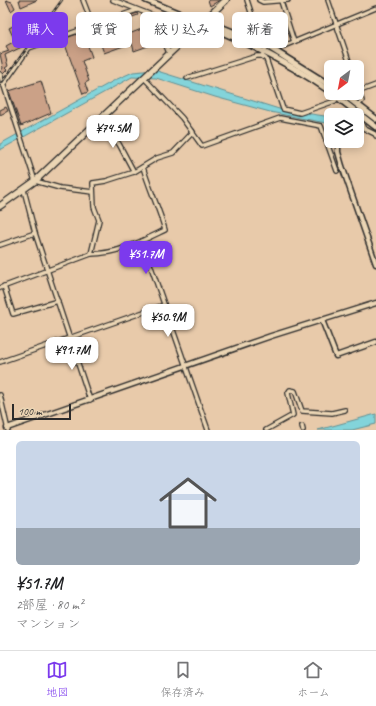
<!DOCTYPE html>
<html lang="ja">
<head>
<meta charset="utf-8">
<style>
  :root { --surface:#fff; --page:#f2f2f2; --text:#202124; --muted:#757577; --line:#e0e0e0; --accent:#7c3aed }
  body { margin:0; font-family:Caveat,"Klee One",sans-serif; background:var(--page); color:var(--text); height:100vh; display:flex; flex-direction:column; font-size:15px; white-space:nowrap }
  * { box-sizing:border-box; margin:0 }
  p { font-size:13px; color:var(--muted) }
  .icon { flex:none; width:22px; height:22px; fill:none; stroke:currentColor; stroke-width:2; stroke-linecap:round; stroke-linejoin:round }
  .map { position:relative; height:430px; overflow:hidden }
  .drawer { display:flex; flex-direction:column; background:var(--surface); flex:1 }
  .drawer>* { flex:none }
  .guide { position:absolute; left:12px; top:12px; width:352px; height:36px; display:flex; gap:8px }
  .needle { width:26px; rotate:212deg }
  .tools { position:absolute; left:324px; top:60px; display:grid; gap:8px }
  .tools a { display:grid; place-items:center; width:40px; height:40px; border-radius:6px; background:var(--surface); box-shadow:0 2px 10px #0003; font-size:20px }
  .scale { position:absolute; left:12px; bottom:10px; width:59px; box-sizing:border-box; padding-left:4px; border:2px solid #2b2b2b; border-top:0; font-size:11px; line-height:14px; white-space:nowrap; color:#2b2b2b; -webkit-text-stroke:3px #ebd5b4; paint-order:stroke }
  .price { position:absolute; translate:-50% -34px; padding:0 9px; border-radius:8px; background:#fff; color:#222; font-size:13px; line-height:26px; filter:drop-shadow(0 1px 2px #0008) }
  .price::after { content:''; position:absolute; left:50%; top:24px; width:12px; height:9px; margin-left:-6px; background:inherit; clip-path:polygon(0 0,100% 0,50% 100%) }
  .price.current { background:var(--accent); color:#fff }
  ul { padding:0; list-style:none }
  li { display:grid; align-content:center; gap:8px; height:212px; padding:0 16px }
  li span { display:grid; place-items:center; height:124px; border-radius:6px; color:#555 }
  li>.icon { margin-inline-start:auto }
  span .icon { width:72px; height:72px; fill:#fffc; stroke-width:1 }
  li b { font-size:17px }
  .tag { padding:0 14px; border-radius:6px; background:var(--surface); box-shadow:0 2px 10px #0003; font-size:14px; line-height:36px }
  .tag.current { background:var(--accent); color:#fff }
  .menu { display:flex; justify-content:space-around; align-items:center; height:56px; border-top:1px solid var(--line); background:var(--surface); font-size:11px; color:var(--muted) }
  .menu a { display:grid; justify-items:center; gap:2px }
  .menu .current { color:var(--accent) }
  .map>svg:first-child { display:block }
  .water { fill:#83d4da; stroke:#609094 }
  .building { fill:#cba187; stroke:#2b2b2b }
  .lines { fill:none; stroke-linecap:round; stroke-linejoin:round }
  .minor-casing { stroke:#2b2b2b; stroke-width:6 }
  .tertiary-casing { stroke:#2b2b2b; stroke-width:7 }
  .secondary-casing { stroke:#2b2b2b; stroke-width:8 }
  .primary-casing { stroke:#2b2b2b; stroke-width:8 }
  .minor { stroke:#ebd5b4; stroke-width:3.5 }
  .tertiary { stroke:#ebd5b4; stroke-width:4 }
  .secondary { stroke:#ebd5b4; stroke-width:5 }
  .primary { stroke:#ebd5b4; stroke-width:5.5 }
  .rail-casing { stroke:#2b2b2b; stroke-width:2.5 }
  .rail { stroke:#ebd5b4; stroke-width:1; stroke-dasharray:3; stroke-linecap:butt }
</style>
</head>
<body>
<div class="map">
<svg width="376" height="430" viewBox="0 0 376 430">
  <rect width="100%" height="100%" fill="#e8caaa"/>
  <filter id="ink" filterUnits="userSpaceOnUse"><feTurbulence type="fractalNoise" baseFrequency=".025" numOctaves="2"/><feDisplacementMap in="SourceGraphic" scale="8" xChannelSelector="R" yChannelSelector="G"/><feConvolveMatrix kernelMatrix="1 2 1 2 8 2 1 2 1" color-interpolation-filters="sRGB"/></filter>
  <g filter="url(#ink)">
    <!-- water -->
    <g class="water">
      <polygon points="154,70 279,109 331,117 331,124 270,112 215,97 156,78 132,77 0,150 0,144 115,80 133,72"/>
      <polygon points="376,414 376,424 352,430 318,430"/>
    </g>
    <!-- building -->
    <g class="building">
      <polygon points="6,0 12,2 15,8 11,11"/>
      <polygon points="19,0 37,0 21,7"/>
      <polygon points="208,0 220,0 210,6"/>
      <polygon points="137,13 138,15 124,20 129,34 144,28 151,45 134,51 132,43 104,53 95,29"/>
      <polygon points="166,19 175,39 168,42 160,21"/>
      <polygon points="15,25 24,46 5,55 8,66 5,68 7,70 3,74 1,71 3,68 0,54 9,51 6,46 15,41 9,28"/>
      <polygon points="83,32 92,57 82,61 89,81 85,83 88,92 83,94 63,39"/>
      <polygon points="41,81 51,113 21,126 9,91"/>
      <polygon points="6,107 8,111 0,115 0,110"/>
    </g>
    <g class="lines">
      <!-- minor casing -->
      <g class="minor-casing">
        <g id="minor">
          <polyline points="83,0 93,26"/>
          <polyline points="113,0 154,16 169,53"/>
          <polyline points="247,0 259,37 268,43"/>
          <polyline points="259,0 263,2 288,0"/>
          <polyline points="328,0 351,67"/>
          <polyline points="281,1 294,42"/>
          <polyline points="262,56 266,59 283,109 300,113 335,101 338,97"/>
          <polyline points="0,74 35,181 60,188 93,192"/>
          <polyline points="144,78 182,118 202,146 280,118 321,126 337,171"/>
          <polyline points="187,78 257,56 262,56 268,43 279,48 376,8"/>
          <polyline points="357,83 362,101 358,105"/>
          <polyline points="3,85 29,48 137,10"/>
          <polyline points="360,91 376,85"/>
          <polyline points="99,121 119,144 134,172"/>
          <polyline points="357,122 361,122 363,127"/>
          <polyline points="357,125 375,134 376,136"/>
          <polyline points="24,190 35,233 90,400"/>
          <polyline points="142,241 208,430"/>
          <polyline points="0,245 35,233"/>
          <polyline points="91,254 99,220 94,207 93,183 106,181 134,172 157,158 173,153 193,132"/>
          <polyline points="4,286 13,314 58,301"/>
          <path d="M0 288 91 254C118 254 142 241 165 230 159 208 149 188 143 167"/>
          <polyline points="0,362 164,305"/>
          <polyline points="0,395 8,430"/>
          <polyline points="302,426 303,430"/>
          <polyline points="266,430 293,415 288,393 290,390 295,391 302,411 332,413 345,410"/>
        </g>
      </g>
      <!-- tertiary casing -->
      <g class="tertiary-casing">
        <g id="tertiary">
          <polyline points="338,141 338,152 342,166 376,264"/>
          <polyline points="322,320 336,356 376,342"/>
          <polyline points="7,428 271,336 376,303"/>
        </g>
      </g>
      <!-- secondary casing -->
      <g class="secondary-casing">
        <g id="secondary">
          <path d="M146 0C210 26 274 52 331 92"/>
          <polyline points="205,23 213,24 267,46 331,86"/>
          <polyline points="332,93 376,127"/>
          <polyline points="342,93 376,119"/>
        </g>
      </g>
      <!-- primary casing -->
      <g class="primary-casing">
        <polyline id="primary" points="0,206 35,181 226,0"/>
      </g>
      <!-- minor -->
      <use href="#minor" class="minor"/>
      <!-- tertiary -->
      <use href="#tertiary" class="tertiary"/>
      <!-- secondary -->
      <use href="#secondary" class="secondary"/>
      <!-- primary -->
      <use href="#primary" class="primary"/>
      <!-- rail casing -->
      <g class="rail-casing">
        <polyline id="rail" points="0,85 62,0"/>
      </g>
      <!-- rail -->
      <use href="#rail" class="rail"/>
    </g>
  </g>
</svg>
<div class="tools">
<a><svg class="needle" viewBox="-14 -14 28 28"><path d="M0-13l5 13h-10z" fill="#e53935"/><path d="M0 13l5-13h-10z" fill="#757577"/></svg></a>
<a><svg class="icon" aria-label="layers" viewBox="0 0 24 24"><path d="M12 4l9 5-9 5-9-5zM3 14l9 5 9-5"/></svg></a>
</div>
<div class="scale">100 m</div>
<b class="price" style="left:113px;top:149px">¥74.5M</b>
<b class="price current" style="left:146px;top:275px">¥51.7M</b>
<b class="price" style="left:168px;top:338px">¥50.9M</b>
<b class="price" style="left:72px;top:371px">¥91.7M</b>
<div class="guide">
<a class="tag current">購入</a>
<a class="tag">賃貸</a>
<a class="tag">絞り込み</a>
<a class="tag">新着</a>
</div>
</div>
<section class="drawer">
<ul>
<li><span style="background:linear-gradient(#c9d6e8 70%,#9aa5b1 0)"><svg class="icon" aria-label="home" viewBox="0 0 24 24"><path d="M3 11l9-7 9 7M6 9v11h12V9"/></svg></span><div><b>¥51.7M</b><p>2部屋 · 80 m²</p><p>マンション</p></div></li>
</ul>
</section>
<nav class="menu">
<a class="current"><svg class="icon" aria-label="map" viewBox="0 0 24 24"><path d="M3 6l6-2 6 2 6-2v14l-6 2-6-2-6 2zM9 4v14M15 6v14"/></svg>地図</a>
<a><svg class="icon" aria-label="saved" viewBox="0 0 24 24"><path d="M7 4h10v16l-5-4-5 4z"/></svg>保存済み</a>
<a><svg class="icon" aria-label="home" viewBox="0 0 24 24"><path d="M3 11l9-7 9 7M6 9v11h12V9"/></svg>ホーム</a>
</nav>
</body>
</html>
